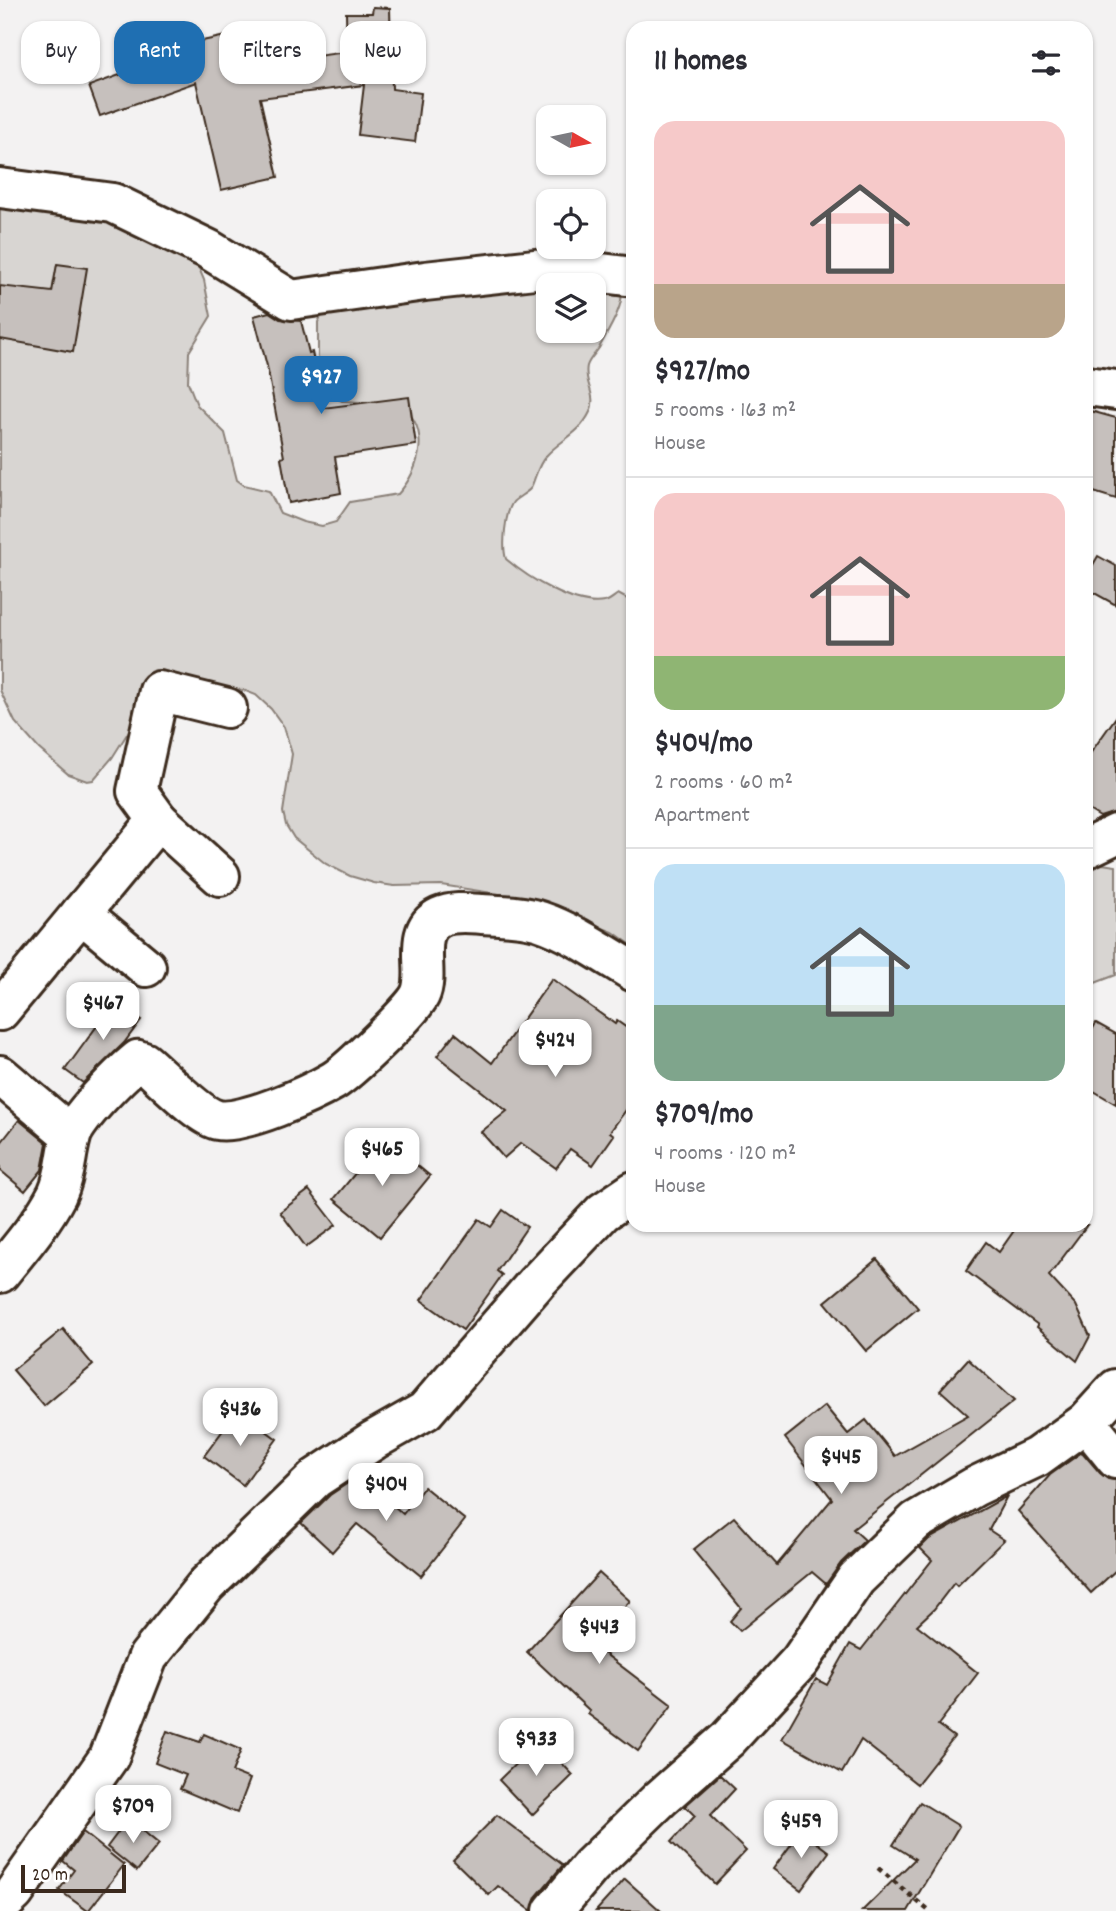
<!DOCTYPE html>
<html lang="en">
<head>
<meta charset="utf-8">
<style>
  :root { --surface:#fff; --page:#f2f2f3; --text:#2b2b33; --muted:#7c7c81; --line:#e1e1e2; --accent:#1f6fb2 }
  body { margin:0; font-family:Dekko,sans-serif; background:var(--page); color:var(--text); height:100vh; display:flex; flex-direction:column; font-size:26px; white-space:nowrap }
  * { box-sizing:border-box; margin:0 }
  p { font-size:23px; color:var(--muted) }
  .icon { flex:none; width:38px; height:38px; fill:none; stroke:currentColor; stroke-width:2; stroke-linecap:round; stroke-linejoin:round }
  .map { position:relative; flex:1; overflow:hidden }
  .side { position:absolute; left:626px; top:21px; width:467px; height:1211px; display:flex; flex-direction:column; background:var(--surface); border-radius:21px; box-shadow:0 2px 5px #0004 }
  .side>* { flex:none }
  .top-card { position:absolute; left:21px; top:21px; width:500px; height:63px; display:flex; gap:14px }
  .needle { width:46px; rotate:99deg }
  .fabs { position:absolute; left:536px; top:105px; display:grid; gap:14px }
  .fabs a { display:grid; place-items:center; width:70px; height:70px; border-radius:14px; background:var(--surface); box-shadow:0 2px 5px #0004; font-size:35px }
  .scale { position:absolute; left:21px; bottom:18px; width:105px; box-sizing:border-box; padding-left:7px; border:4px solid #3b2a1e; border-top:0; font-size:19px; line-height:24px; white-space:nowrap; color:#3b2a1e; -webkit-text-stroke:5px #fff; paint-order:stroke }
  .price { position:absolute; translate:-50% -60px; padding:0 16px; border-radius:14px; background:#fff; color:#222; font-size:23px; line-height:46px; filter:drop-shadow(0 2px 4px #0008) }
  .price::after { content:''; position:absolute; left:50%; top:42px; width:21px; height:16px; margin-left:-10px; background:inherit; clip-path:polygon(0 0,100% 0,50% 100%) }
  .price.selected { background:var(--accent); color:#fff }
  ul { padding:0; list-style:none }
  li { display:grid; align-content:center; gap:14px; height:371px; padding:0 28px }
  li+li { border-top:2px solid var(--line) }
  li span { display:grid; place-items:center; height:217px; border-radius:21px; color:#555 }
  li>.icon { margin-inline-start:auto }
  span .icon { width:126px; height:126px; fill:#fffc; stroke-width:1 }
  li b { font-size:30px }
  h2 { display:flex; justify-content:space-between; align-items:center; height:84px; padding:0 28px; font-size:30px }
  .tag { padding:0 24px; border-radius:21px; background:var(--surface); box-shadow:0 2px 5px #0004; font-size:24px; line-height:63px }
  .tag.selected { background:var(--accent); color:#fff }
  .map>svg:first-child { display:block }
  .green { fill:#d8d5d2; stroke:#8a8078; stroke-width:2; fill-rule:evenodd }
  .building { fill:#c6c0bd; stroke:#3b2a1e; stroke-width:2 }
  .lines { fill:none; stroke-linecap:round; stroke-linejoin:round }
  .minor-casing { stroke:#3b2a1e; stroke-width:44 }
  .path { stroke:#3b2a1e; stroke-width:4.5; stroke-dasharray:5 5; stroke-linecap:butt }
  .minor { stroke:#fff; stroke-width:38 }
</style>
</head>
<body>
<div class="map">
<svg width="1116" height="1911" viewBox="0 0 1116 1911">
  <rect width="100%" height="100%" fill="#f3f2f2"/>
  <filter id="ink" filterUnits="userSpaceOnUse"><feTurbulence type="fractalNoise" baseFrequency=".0143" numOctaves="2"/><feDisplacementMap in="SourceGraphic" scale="14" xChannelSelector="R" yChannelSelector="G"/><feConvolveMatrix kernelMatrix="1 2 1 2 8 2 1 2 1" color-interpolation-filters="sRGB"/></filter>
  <g filter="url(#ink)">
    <!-- green -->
    <g class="green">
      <path d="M13 195 61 198 91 205 104 211 128 228 153 234 188 253 196 261 204 280 211 316 189 352 188 382 197 405 225 433 237 480 244 485 269 491 280 513 303 522 322 526 336 522 350 502 398 494C421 469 432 426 398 404L342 401 323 390 318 356V322L325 310 339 305 360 302H389L484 284 500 286 559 279 579 281 594 278 620 285C628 301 607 333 599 348 595 354 589 359 587 366 583 382 598 395 590 412 579 435 561 439 546 456 536 467 535 482 530 489 525 494 518 497 513 502 505 513 502 546 506 559 527 577 575 608 604 602 610 601 613 597 618 594L633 602V946L613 932 518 897 441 885 394 886 374 883 350 876 326 864 294 838 286 825 283 812 292 754 284 727 271 709 256 695 243 690 215 687 167 697 134 723 112 758 93 780 87 781 68 774 39 749 15 722 0 690V199ZM548 285H593V331H548Z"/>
      <polygon points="1102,864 1116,866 1116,975 1087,986 1087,866"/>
    </g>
    <!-- building -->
    <g class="building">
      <polygon points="373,7 390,8 392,89 421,93 415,142 358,135 364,85 260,98 278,177 221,190 196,82 100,116 89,86 153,63 151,52 235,34 242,66 347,52 346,13 372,13"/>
      <polygon points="57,264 87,268 73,352 0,339 0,286 52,292"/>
      <polygon points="269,312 280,319 301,321 309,353 312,352 323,408 409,397 416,445 335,457 341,493 289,503 281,458 284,457 267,366 254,316"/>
      <polygon points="1087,410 1116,418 1116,499 1087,490"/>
      <polygon points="1098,556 1116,566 1116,605 1087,589 1087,575"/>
      <polygon points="1116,717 1116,812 1100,817 1087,809 1087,758"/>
      <polygon points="552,979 615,1024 617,1021 634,1033 634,1099 610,1132 614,1135 593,1165 570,1149 556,1168 521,1143 504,1158 481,1132 507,1111 437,1056 455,1033 492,1063"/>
      <polygon points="115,1001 141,1020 124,1043 83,1083 65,1070"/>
      <polygon points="1096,1023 1116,1034 1116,1104 1087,1087 1087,1039"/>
      <polygon points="19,1120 47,1143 42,1170 25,1191 0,1170 0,1144"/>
      <polygon points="384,1138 430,1176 380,1237 334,1199"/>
      <polygon points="309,1190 336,1225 306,1247 280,1212"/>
      <polygon points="503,1210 527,1227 497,1271 502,1275 463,1330 421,1300 479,1219 491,1227"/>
      <polygon points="1018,1225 1087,1225 1049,1276 1076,1305 1090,1336 1077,1361 1037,1327 1038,1325 966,1271 986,1242 999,1252"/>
      <polygon points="877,1259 918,1308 866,1351 825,1302"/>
      <polygon points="63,1329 93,1365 44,1406 13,1370"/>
      <polygon points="968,1359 1014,1401 853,1529 865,1540 841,1563 826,1584 812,1572 740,1631 730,1621 741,1608 693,1550 734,1517 777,1565 832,1499 785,1438 825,1406 848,1434 866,1420 895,1456 968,1415 940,1390"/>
      <polygon points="238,1410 277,1439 243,1485 204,1456"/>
      <polygon points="1082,1452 1100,1473 1108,1479 1116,1480 1116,1570 1091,1593 1018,1511 1050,1475"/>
      <polygon points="360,1475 403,1514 424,1487 465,1520 421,1576 357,1524 332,1552 301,1523 330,1495"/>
      <polygon points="1007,1496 989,1530 1004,1540 957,1586 954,1583 934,1609 917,1625 978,1673 938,1725 954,1737 917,1784 861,1740 842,1773 782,1739 816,1679 827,1685 850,1644 861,1650 932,1560 920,1548 929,1539"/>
      <polygon points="599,1573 630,1601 591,1643 672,1705 638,1751 588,1714 590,1711 527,1652"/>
      <polygon points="167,1731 200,1742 204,1734 241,1750 232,1772 250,1779 237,1813 180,1789 186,1775 155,1763"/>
      <polygon points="540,1740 573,1775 532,1815 499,1780"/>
      <polygon points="720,1775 735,1789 710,1816 746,1851 715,1884 671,1842 695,1816 685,1806"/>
      <polygon points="920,1802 959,1826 908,1911 862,1911 915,1859 893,1845"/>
      <polygon points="497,1815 563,1865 536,1897 532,1911 498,1886 489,1895 453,1860"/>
      <polygon points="128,1819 159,1844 137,1871 107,1847"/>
      <polygon points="801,1831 829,1852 801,1890 773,1869"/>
      <polygon points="83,1832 124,1865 88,1911 59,1890 74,1870 63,1861"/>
      <polygon points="625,1879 661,1911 596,1911"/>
    </g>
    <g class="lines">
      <!-- minor casing -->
      <g class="minor-casing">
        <g id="minor">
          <polyline points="0,188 113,203 208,249 291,300 425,281 553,267 634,277"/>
          <polyline points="1087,386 1116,390"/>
          <polyline points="158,820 137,791 159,691 227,708"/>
          <polyline points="1087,848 1116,834"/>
          <polyline points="81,913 146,967"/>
          <polyline points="0,1011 158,820 220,876"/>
          <polyline points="0,1075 71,1135"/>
          <path d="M0 1273C20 1248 42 1223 57 1194 67 1172 65 1158 71 1137 75 1119 122 1073 138 1060L144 1062C160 1075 200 1117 218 1120 242 1125 311 1094 333 1081 348 1072 413 1010 420 995 431 972 410 931 440 917 453 911 468 913 482 914 501 915 522 915 540 921 573 932 604 954 634 972"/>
          <polyline points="1086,1422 1116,1459"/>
          <polyline points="0,1906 14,1893 109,1757 148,1657 206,1585 316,1478 374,1440 425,1411 536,1283 603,1212 634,1191"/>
          <polyline points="553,1911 591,1866 661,1798 728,1739 800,1661 856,1579 916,1521 974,1487 1037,1457 1086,1422 1116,1389"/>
        </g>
      </g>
      <!-- path -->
      <polyline class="path" points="878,1868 929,1911"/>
      <!-- minor -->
      <use href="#minor" class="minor"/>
    </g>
  </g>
</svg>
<div class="fabs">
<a><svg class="needle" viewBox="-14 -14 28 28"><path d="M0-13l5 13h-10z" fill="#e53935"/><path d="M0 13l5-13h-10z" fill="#7c7c81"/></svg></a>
<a><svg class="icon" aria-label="locate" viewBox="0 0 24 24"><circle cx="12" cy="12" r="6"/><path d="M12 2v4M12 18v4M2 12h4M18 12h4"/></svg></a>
<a><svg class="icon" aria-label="layers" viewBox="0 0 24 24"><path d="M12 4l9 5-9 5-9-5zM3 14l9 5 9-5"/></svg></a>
</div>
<div class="scale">20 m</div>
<b class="price selected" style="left:321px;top:416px">$927</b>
<b class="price" style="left:103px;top:1042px">$467</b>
<b class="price" style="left:555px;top:1079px">$424</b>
<b class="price" style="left:382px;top:1188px">$465</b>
<b class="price" style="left:240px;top:1448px">$436</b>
<b class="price" style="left:841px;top:1496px">$445</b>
<b class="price" style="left:386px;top:1523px">$404</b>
<b class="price" style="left:599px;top:1666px">$443</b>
<b class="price" style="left:536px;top:1778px">$933</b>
<b class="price" style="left:133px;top:1845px">$709</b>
<b class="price" style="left:801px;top:1860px">$459</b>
<div class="top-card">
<a class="tag">Buy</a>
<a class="tag selected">Rent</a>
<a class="tag">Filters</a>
<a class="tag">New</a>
</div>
<section class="side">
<h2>11 homes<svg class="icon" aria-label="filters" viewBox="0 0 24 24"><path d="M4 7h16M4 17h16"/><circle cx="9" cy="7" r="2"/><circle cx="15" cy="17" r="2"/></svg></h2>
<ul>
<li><span style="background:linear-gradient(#f6c9c9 75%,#b9a48a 0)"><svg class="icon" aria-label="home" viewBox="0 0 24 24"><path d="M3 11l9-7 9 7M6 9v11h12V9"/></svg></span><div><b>$927/mo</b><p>5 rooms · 163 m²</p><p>House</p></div></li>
<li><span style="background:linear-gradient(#f6c9c9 75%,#8fb573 0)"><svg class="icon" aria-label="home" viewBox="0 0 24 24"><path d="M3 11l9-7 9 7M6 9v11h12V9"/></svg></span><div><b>$404/mo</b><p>2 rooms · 60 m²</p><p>Apartment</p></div></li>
<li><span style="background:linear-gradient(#bfe0f5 65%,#7fa58c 0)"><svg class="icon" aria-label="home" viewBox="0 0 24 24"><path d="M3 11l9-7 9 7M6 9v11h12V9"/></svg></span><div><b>$709/mo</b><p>4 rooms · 120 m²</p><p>House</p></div></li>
</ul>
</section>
</div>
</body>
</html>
